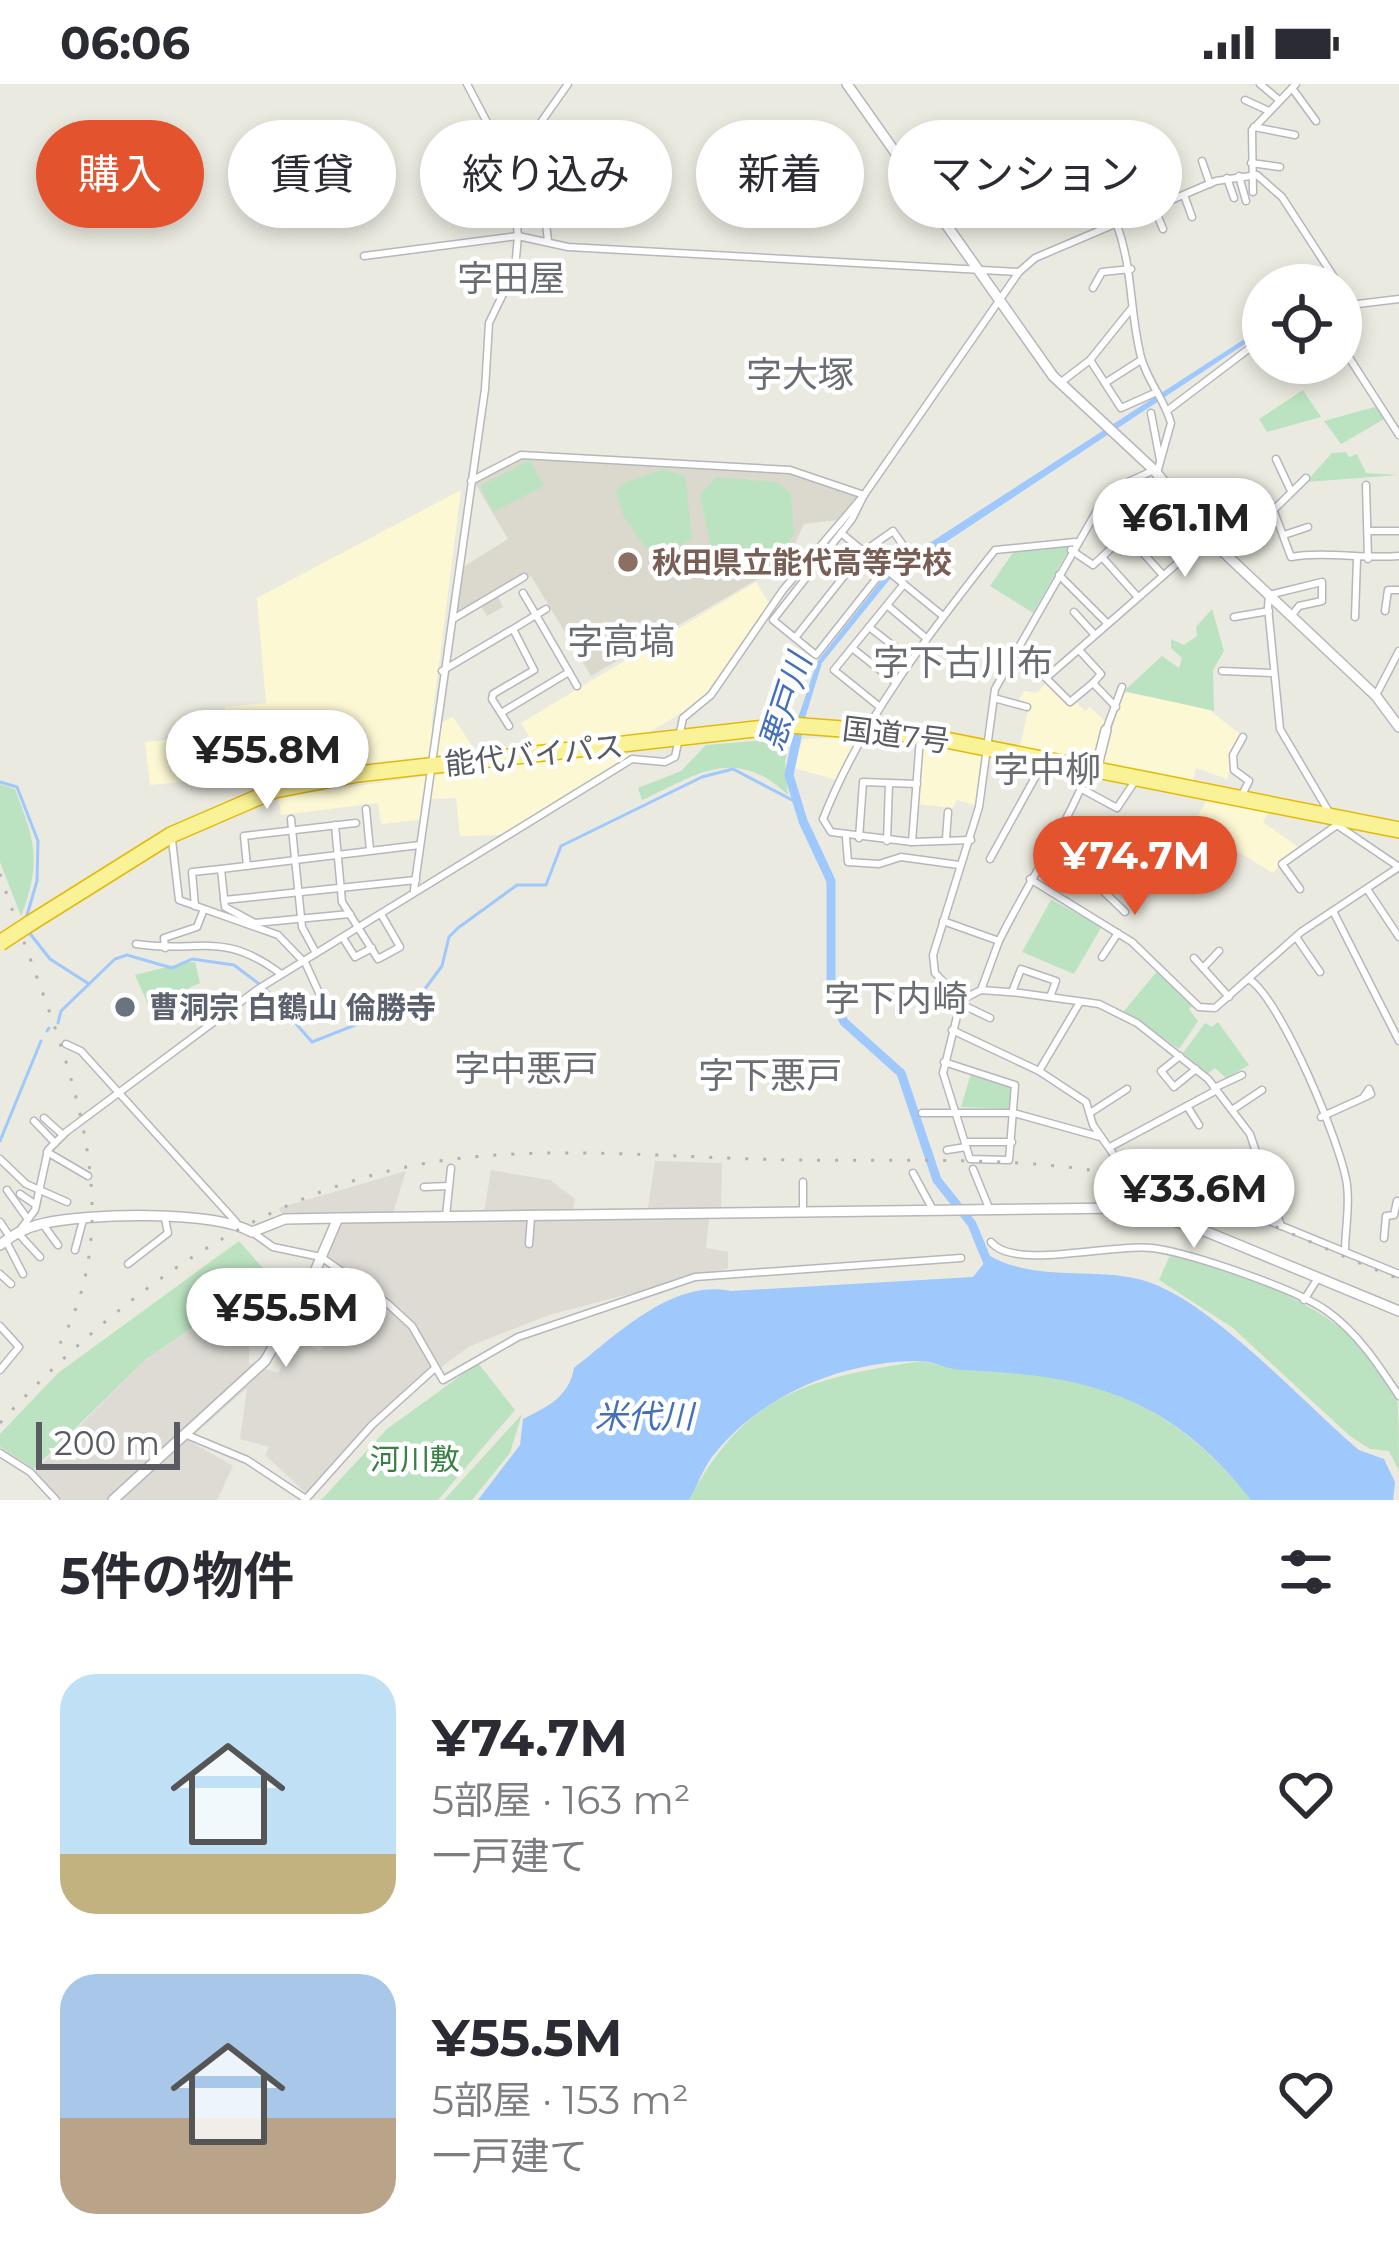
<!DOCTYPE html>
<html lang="ja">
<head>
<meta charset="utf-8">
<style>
  :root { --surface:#fff; --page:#f2f2f3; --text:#2b2b33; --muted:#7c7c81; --accent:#e3532e }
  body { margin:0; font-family:Montserrat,"Noto Sans JP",sans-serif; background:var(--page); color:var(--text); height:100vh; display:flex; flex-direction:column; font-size:45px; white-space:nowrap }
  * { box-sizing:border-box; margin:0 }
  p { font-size:39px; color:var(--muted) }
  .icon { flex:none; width:66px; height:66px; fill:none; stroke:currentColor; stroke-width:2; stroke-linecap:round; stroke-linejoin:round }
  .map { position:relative; height:1416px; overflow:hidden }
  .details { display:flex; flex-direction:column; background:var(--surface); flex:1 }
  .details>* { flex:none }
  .hud { position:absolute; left:36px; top:36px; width:1329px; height:108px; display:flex; gap:24px }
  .controls { position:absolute; left:1242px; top:180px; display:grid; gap:24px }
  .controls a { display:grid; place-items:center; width:120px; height:120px; border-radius:50%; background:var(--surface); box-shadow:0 6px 18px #0003; font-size:60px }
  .scale { position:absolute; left:36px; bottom:30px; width:144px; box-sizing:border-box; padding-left:12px; border:6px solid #595b60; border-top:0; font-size:33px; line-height:42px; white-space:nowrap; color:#595b60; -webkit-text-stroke:9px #fff; paint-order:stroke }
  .price { position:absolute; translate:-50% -102px; padding:0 27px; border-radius:42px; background:#fff; color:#222; font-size:39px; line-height:78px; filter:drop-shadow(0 3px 6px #0008) }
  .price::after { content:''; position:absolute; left:50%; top:72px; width:36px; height:27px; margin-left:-18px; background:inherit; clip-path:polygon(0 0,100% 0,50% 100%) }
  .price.selected { background:var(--accent); color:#fff }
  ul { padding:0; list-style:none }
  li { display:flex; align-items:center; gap:36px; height:300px; padding:0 60px }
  li span { display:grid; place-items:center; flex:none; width:336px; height:240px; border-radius:36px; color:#555 }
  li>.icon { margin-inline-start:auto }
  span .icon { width:144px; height:144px; fill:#fffc; stroke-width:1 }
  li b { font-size:51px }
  h2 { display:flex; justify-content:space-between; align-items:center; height:144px; padding:0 60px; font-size:51px }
  .chip { padding:0 42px; border-radius:54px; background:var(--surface); box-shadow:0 6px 18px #0003; font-size:42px; line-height:108px }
  .chip.selected { background:var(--accent); color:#fff }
  .status { display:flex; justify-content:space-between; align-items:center; height:84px; padding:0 60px; background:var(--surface); direction:ltr }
  .status svg { height:33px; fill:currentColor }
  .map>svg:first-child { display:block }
  .commercial { fill:#fcf8d4 }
  .industrial { fill:#dddbd4 }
  .education { fill:#dbd9ce }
  .green { fill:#bce3c1 }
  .water { fill:#9fc8fc }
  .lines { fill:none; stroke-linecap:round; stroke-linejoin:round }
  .stream { stroke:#9fc8fc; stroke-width:3 }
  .river { stroke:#9fc8fc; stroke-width:9 }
  .minor-casing { stroke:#b6b7bc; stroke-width:9 }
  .tertiary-casing { stroke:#b6b7bc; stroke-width:12 }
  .trunk-casing { stroke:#e3ba07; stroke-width:18 }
  .minor { stroke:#fff; stroke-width:6 }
  .tertiary { stroke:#fff; stroke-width:9 }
  .trunk { stroke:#faf296; stroke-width:15 }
  .rail { stroke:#b1b2b2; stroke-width:3; stroke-dasharray:3 15; stroke-linecap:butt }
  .trunk-bridge-casing { stroke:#e3ba07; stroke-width:18; stroke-linecap:butt }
  .trunk-bridge { stroke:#faf296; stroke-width:15 }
  .education-dot { fill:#8d6e63; stroke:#fff; stroke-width:4.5 }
  .worship-dot { fill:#6b7280; stroke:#fff; stroke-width:4.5 }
  .labels { text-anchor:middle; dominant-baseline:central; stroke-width:9; stroke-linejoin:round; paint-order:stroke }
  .education-label { font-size:30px; font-weight:bold; fill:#785e54; stroke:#fff; text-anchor:start }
  .street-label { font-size:30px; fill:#595b60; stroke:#fff }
  .worship-label { font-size:30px; font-weight:bold; fill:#5b616d; stroke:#fff; text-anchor:start }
  .park-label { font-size:30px; fill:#378143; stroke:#fff }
  .water-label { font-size:33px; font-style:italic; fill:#436fbd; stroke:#fff }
  .quarter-label { font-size:36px; fill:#6a6d72; stroke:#fff }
</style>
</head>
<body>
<div class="status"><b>06:06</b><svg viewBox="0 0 49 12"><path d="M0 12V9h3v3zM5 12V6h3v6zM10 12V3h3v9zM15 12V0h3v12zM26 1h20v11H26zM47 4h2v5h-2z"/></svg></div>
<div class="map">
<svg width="1399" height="1416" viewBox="0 0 1399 1416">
  <rect width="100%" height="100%" fill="#ebeae0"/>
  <!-- commercial -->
  <g class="commercial">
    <polygon points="461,406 431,643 453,633 476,668 150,701 145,658 184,654 183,641 225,637 225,623 266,619 257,514"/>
    <polygon points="756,498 769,519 700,618 648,649 535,662 521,639"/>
    <polygon points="1047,598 1071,622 1076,618 1085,627 1090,623 1106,638 1092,676 1020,662 1029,623 1017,618 1024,607 1037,609"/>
    <polygon points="1123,608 1207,624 1241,651 1227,695 1196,684 1193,696 1103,678"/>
    <polygon points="859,653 837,696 794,684 803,655"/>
    <polygon points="922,659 984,670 978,722 957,716 953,724 918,720"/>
    <polygon points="634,670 521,746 497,751 460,752 456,714 430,715 427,735 381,740 378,719 281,731 278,713 533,677"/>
    <polygon points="1207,716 1268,728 1263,738 1298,763 1273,789 1193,740"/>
  </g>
  <!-- industrial -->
  <polygon class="industrial" points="655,1077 722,1079 721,1124 710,1126 706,1164 728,1168 728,1184 549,1231 470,1262 433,1289 306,1409 265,1371 269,1363 240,1355 247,1304 188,1356 233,1382 217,1416 51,1416 29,1393 146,1275 231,1219 249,1236 249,1279 278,1289 299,1256 320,1267 354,1226 379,1243 393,1220 323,1175 342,1129 283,1133 279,1124 406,1087 393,1129 484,1128 491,1086 550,1096 575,1115 572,1131 647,1130"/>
  <!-- education -->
  <polygon class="education" points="524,373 789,388 861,411 838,436 804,440 789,472 775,485 591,592 531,492 497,511 503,523 487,532 480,521 459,533 455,529 463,483 508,455 475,399"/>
  <!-- green -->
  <g class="green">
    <polygon points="1303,306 1321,333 1267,348 1259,335"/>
    <polygon points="1378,322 1386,334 1341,360 1324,337"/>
    <polygon points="1346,368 1349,373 1357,370 1366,389 1399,391 1306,398 1332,369"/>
    <polygon points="530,376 544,402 493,428 480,402"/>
    <polygon points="663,385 685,392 692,455 678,464 646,464 624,433 616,408 622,400"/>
    <path d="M716 393 777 398 791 409 794 449C781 480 744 502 714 479L700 411Z"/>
    <polygon points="1072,460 1033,529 990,502 1014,467"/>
    <polygon points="1212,525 1224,567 1213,586 1214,627 1124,607 1162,572 1179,584 1182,574 1171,564 1171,555 1184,561 1197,552 1196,543"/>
    <path d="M791 654 785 677 788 711C735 661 698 690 642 716L638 704 681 687 706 661Z"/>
    <path d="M0 700 15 705C35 757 42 778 21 832L0 778Z"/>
    <polygon points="1051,816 1102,842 1074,890 1022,868"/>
    <polygon points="187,878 195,878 200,899 189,904 195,926 157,941 135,891"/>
    <polygon points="1159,885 1193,921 1189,925 1198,937 1179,965 1124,927"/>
    <polygon points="1218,938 1249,981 1226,994 1215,984 1207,990 1183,969 1205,939 1212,943"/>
    <polygon points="971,989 1012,1003 1011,1025 961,1023"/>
    <polygon points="239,1157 270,1192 146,1275 34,1385 0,1363 0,1350 58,1289"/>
    <path d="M1170 1171C1250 1190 1360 1230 1397 1311 1399 1330 1399 1365 1399 1387L1389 1367 1370 1365 1350 1352 1233 1244 1159 1196Z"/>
    <path d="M921 1277C967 1289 1013 1285 1059 1294 1140 1309 1201 1352 1251 1416H689C746 1308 808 1295 921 1277Z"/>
    <polygon points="478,1279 515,1326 438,1416 321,1416 387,1345"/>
    <polygon points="522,1330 510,1369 472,1416 444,1416"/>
  </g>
  <!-- water -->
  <g class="water">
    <polygon points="1263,243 1263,248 890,495 822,579 805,634 798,634 817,578 891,484"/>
    <path d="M990 1172C1036 1198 1095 1183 1142 1196 1209 1214 1304 1320 1359 1366L1384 1375 1395 1398 1393 1416H1251C1171 1313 1089 1291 963 1286 948 1286 934 1277 919 1277 843 1277 764 1310 716 1368 704 1381 698 1401 689 1416H478L520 1361 523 1335C547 1323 569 1313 574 1284 615 1252 673 1194 731 1207L973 1193Z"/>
  </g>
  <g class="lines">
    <!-- stream -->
    <g class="stream">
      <polyline points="0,698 17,703 38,757 37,797 25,838"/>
      <polyline points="28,847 50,875 89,900 115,875 127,871 172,884 192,875 234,881 266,905 312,958 416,917 442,882 449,853 458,844 517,801 546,801 561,762 702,693 733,685 796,718"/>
      <polyline points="58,939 61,927 89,900"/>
      <polyline points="47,947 49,944"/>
      <polyline points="0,1057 41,957"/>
    </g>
    <!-- river -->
    <polyline class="river" points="800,638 789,691 803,737 831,797 831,908 844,938 901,989 937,1096 972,1140 990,1184"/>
    <!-- minor casing -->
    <g class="minor-casing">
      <g id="minor">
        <polyline points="1260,0 1279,16"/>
        <polyline points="1292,4 1316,37"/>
        <polyline points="1245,16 1269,27"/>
        <polyline points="1254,43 1295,51"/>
        <polyline points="1202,77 1210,100"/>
        <polyline points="1251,79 1280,83"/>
        <polyline points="510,82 568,0"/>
        <polyline points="1239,92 1246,117"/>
        <polyline points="1227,94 1234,114"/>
        <polyline points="1253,108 1252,46 1296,0"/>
        <polyline points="1184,111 1192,133"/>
        <polyline points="1109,119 1117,137"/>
        <polyline points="1154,123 1163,145"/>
        <polyline points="545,131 548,157"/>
        <path d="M1116 138C1133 184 1129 221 1140 269 1145 294 1164 314 1171 339L1157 389"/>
        <polyline points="364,172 518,152 568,163 1019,188"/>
        <polyline points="1341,203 1352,220"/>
        <polyline points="1093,204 1102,188 1131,185"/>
        <polyline points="1341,222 1399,215"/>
        <polyline points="1131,225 1090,276 1121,324 1157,308"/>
        <polyline points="1341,261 1399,351"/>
        <polyline points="1060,299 1090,276"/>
        <polyline points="1105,299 1141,276"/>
        <polyline points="1168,326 1263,254"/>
        <polyline points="1151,329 1160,376"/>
        <polyline points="1276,375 1290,405"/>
        <polyline points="471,397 521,371 790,386 864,411"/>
        <polyline points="1366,401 1368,475"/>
        <path d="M1273 425 1291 473C1325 467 1362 475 1399 472"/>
        <polyline points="1163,446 1157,438 1179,419"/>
        <polyline points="1369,447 1399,447"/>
        <polyline points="841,449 943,532"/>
        <polyline points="1126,450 1161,489"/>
        <polyline points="1284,451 1308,443"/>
        <polyline points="1071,466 1093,481 1102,473 1136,511"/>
        <polyline points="1227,472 1306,394"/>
        <polyline points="1102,473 1126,450 1119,442"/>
        <polyline points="1059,491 1107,539"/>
        <polyline points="523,509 536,531 546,525"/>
        <polyline points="888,522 926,554"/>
        <polyline points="1385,527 1388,506 1399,506"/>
        <polyline points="1074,528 1094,550"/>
        <polyline points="1292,531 1299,522 1322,517 1322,498 1269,511 1268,523 1280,645 1329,728"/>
        <polyline points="1234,533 1269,527"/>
        <polyline points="1355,533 1357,475"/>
        <polyline points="453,535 524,493"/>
        <polyline points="869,543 909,574"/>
        <polyline points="795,554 863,468 893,447 908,468 884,485 816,571 773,536 852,435 864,411"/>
        <polyline points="852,564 894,597"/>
        <polyline points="1016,564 1070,618 1093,599 1116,623"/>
        <polyline points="1079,566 1101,590 1093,599"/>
        <polyline points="442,587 511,546"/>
        <polyline points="1222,587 1272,589"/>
        <polyline points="569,588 577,602"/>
        <polyline points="1046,594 1250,416"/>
        <polyline points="1376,611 1399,567"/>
        <polyline points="994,614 1027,623"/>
        <polyline points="880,623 834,586 904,500"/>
        <polyline points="501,629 569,588 536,531 513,545 534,586 493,610 492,615 509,642"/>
        <polyline points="1106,646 1122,603"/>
        <path d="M920 654 912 758 831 748 823 735C863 634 928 551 995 466L1075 458"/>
        <polyline points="1080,704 1117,724 1135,697"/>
        <polyline points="1242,711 1249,697 1234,686 1233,671 1243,653"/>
        <polyline points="366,725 370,766"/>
        <polyline points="291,735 302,843 316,869"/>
        <polyline points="335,741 342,818 378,875 400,863 381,830"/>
        <polyline points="1337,741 1399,783"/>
        <polyline points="1064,744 1087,757"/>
        <polyline points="846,754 848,778 879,780 901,773 959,781"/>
        <polyline points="859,754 863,698 917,700"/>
        <polyline points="946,755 948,728"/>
        <polyline points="172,756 179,816 278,851 302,876"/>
        <polyline points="887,757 889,700"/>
        <polyline points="912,758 971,756"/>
        <polyline points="990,775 1043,679"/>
        <polyline points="247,782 244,752 356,739"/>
        <polyline points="221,785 420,761"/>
        <polyline points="1030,795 1132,858 1199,923 1215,924 1301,848 1399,783"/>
        <polyline points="1098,802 1125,828"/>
        <polyline points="1300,805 1282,780 1337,741"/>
        <polyline points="1367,805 1399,853"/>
        <polyline points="414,806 485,305 489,239 515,185 518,152 510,82 467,0"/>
        <polyline points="224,816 416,796"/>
        <polyline points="195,822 192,788 221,785 225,823 255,839 350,830"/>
        <polyline points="1333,827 1399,957"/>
        <path d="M943 837 999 857C1028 798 1065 746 1089 685"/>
        <polyline points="1296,853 1320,888"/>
        <polyline points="343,854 355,873 372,864"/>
        <path d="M136 860C200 870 221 845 281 890"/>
        <polyline points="165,864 164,854 197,843 204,825"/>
        <polyline points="1102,873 1118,849"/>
        <polyline points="1194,874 1229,913"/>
        <polyline points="304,876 331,935"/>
        <polyline points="1203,884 1219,867"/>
        <path d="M1250 896C1281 916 1342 1062 1347 1101 1350 1122 1345 1146 1345 1168"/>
        <polyline points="981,906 999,857"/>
        <polyline points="1012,908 1021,885 1056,897 1050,913"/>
        <polyline points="961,916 935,889 933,871 979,723 995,605 1099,423 1115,404 1152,387"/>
        <polyline points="961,920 990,934"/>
        <polyline points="952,946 1039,987 1086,1018 1093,1041 1125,1087 1201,1109 1399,1190"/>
        <polyline points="66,960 81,967 236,1138"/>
        <polyline points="1180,972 1161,987 1174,1003 1196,985"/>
        <polyline points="944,978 1015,1001 1009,1076 970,1075 943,989 961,916 981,906 1020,909 1099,920 1137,939 1208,995 1250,1050 1281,1142"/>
        <polyline points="1039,987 1080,918"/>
        <polyline points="1214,1004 1242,991"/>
        <polyline points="1187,1022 1199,1041"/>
        <polyline points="1232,1026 1262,1006"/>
        <polyline points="922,1029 1014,1029 1100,1053"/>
        <polyline points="1090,1029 1127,1005"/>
        <polyline points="1321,1033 1363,1014 1369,1005 1371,1010 1363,1014"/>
        <polyline points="44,1034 63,1051"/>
        <polyline points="34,1037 55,1059"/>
        <polyline points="965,1058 1012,1058"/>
        <polyline points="1112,1062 1215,1007"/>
        <polyline points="947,1066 966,1063"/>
        <polyline points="47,1068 88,1092"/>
        <polyline points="0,1075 26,1100 67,1118"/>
        <polyline points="973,1085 989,1124"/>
        <polyline points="913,1089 933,1126"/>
        <polyline points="424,1103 449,1102"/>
        <polyline points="7,1106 27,1134"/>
        <polyline points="20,1110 36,1121"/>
        <polyline points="803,1127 803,1098"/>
        <polyline points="446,1132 451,1084"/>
        <polyline points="0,1138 10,1153"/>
        <polyline points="42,1139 58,1161"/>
        <polyline points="20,1146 35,1126 48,1066 66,1048 258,905 632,675 665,678 675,673 683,634 711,611 783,506 864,411 1019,188 1035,174 1216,97 1257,91 1282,113 1339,201"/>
        <polyline points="17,1148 40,1173"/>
        <polyline points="252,1148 273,1163 321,1173 388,1220 412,1242 443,1296 518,1253 695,1193 961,1174"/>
        <polyline points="1384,1154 1386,1132 1394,1131 1397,1117"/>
        <polyline points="6,1157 23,1190"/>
        <path d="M991 1158C1015 1187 1112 1159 1152 1164 1191 1169 1296 1205 1327 1227 1357 1248 1380 1283 1399 1312"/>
        <polyline points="529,1160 531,1133"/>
        <polyline points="75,1166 83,1136"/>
        <polyline points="128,1180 168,1149 165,1135"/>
        <polyline points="0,1190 11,1200"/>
        <polyline points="1304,1216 1318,1194"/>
        <polyline points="0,1242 19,1263 0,1286"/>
        <polyline points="187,1351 247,1376 306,1415"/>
        <polyline points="0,1369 30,1388 56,1416"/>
        <polyline points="305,1416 372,1341 434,1285"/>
      </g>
    </g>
    <!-- tertiary casing -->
    <g class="tertiary-casing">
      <g id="tertiary">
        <polyline points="847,0 1053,292 1154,386 1218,463 1376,612 1399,643"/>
        <polyline points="1096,686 1106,646"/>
        <path d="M0 1161C13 1151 24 1144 41 1140 87 1129 212 1126 252 1148L285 1135 338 1134 1124 1124 1195 1143 1399 1227"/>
        <polyline points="113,1416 265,1277 310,1199 338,1134"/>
      </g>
    </g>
    <!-- trunk casing -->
    <g class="trunk-casing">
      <polyline id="trunk" points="29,840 171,751 275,706 358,690 790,641 921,651 1399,746"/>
    </g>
    <!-- minor -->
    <use href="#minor" class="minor"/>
    <!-- tertiary -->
    <use href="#tertiary" class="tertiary"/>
    <!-- trunk -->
    <use href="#trunk" class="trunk"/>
    <!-- rail -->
    <g class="rail">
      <path d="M0 790C49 941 146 1117 54 1270"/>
      <path d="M0 1339C124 1204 276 1094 463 1074 573 1062 689 1075 800 1076 918 1078 1048 1069 1162 1101 1243 1124 1321 1165 1399 1195"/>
    </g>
    <!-- trunk-bridge casing -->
    <g class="trunk-bridge-casing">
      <polyline id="trunk-bridge" points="0,859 29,840"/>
    </g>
    <!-- trunk-bridge -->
    <use href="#trunk-bridge" class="trunk-bridge"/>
  </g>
  <!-- markers -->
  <circle class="education-dot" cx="628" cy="478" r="12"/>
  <circle class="worship-dot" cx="125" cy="923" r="12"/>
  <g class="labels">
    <!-- education labels -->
    <g class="education-label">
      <text x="652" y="478">秋田県立能代高等学校</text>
    </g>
    <!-- street labels -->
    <g class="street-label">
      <text transform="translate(896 651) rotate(7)">国道7号</text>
      <text transform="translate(534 671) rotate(-6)">能代バイパス</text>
    </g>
    <!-- worship labels -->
    <g class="worship-label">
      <text x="149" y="923">曹洞宗 白鶴山 倫勝寺</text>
    </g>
    <!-- park labels -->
    <g class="park-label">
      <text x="415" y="1375">河川敷</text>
    </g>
    <!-- water labels -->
    <g class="water-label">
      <text transform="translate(785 618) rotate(-72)">悪戸川</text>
      <text x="644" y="1332">米代川</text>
    </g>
    <!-- quarter labels -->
    <g class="quarter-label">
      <text x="511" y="194">字田屋</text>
      <text x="800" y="290">字大塚</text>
      <text x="621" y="557">字高塙</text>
      <text x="963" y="578">字下古川布</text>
      <text x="1047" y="685">字中柳</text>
      <text x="896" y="914">字下内崎</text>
      <text x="526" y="984">字中悪戸</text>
      <text x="770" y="991">字下悪戸</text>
    </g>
  </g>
</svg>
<div class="controls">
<a><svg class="icon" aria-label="locate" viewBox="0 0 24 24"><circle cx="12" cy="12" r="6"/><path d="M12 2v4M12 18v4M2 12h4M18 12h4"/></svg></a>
</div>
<div class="scale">200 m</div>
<b class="price" style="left:1185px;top:496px">¥61.1M</b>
<b class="price" style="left:267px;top:728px">¥55.8M</b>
<b class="price selected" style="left:1135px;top:834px">¥74.7M</b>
<b class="price" style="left:1194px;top:1167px">¥33.6M</b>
<b class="price" style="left:286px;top:1286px">¥55.5M</b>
<div class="hud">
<a class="chip selected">購入</a>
<a class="chip">賃貸</a>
<a class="chip">絞り込み</a>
<a class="chip">新着</a>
<a class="chip">マンション</a>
</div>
</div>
<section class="details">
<h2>5件の物件<svg class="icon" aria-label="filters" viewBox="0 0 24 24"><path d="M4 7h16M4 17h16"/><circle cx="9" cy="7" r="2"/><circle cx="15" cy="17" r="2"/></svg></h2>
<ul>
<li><span style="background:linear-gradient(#bfe0f5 75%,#c2b280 0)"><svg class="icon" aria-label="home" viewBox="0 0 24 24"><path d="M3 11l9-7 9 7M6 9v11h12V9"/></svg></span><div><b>¥74.7M</b><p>5部屋 · 163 m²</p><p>一戸建て</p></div><svg class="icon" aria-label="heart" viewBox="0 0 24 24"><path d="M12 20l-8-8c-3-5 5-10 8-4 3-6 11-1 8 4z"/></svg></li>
<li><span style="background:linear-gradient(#a9c7e8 60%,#b9a48a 0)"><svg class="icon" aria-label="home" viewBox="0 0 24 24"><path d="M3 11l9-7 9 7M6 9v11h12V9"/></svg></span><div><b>¥55.5M</b><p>5部屋 · 153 m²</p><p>一戸建て</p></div><svg class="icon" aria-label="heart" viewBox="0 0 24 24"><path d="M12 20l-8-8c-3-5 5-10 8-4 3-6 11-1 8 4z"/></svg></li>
</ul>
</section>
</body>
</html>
